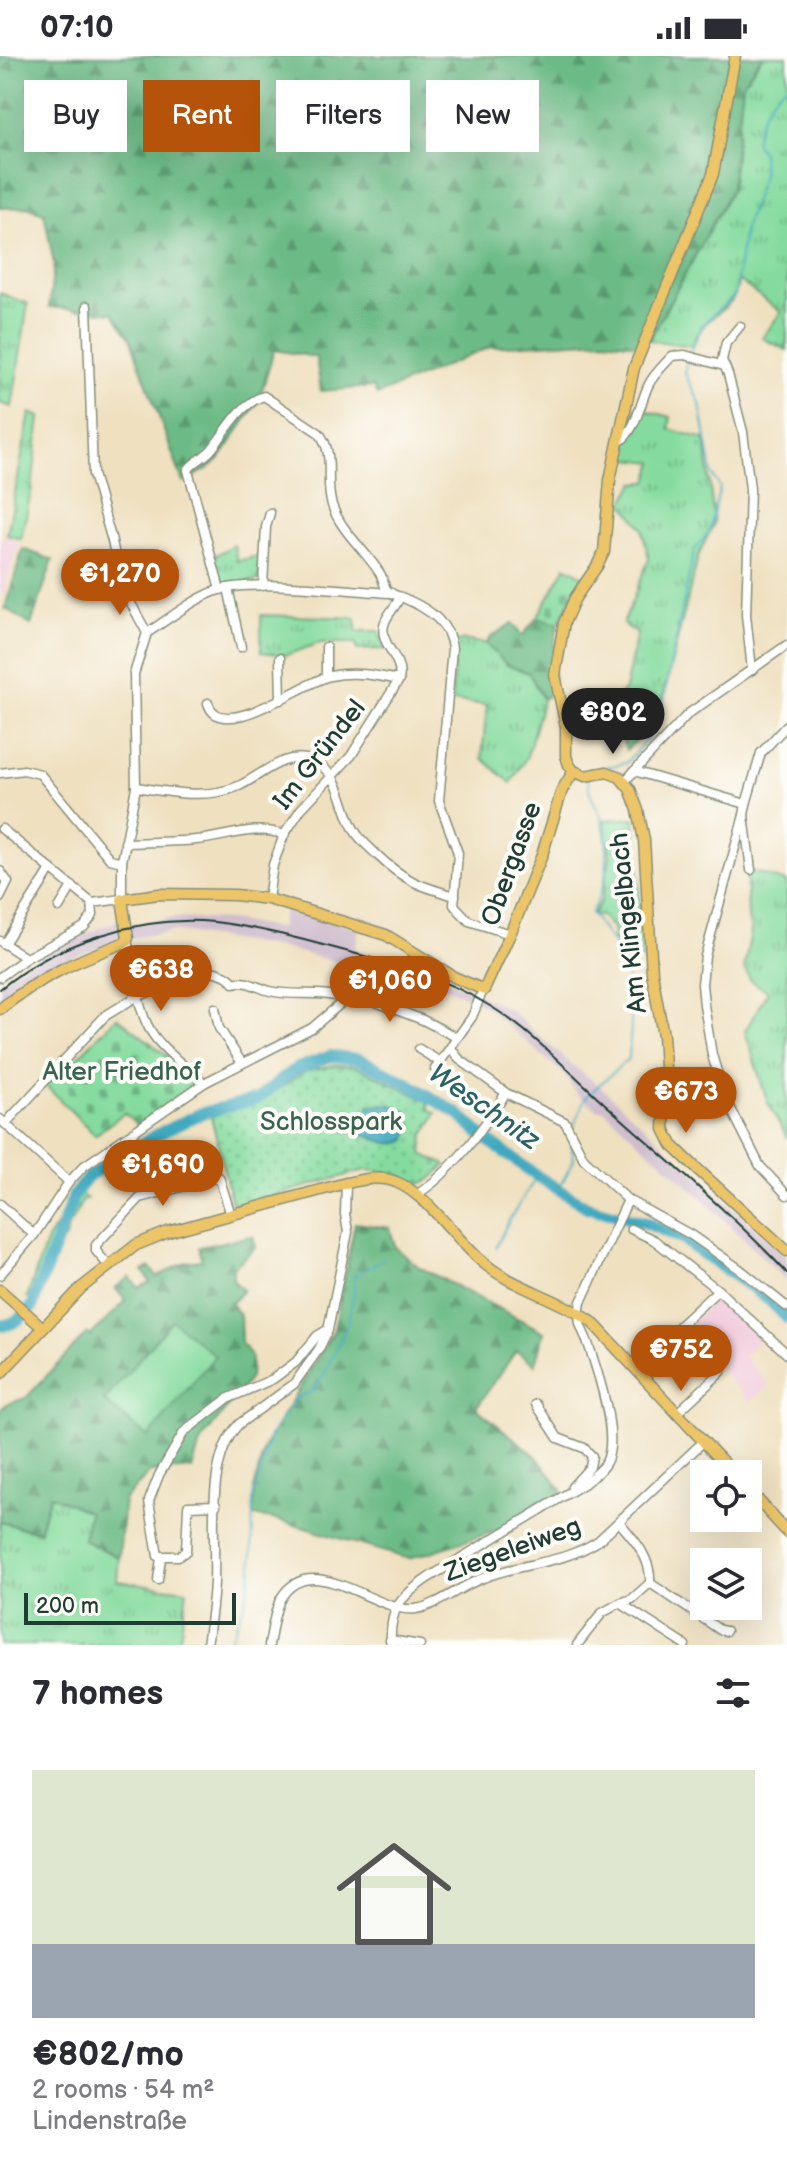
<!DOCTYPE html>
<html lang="en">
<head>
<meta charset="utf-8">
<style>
  :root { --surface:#fff; --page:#f7f7f7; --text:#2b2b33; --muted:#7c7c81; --accent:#b45309 }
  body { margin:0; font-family:"Balsamiq Sans",sans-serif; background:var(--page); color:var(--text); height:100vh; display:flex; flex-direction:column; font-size:30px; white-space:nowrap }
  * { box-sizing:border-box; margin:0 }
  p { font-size:26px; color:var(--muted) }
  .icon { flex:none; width:44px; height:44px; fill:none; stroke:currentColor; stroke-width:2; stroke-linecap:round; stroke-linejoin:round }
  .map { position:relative; height:1589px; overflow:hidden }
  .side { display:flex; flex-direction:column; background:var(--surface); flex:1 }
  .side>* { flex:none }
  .guide { position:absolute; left:24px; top:24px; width:740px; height:72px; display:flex; gap:16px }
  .buttons { position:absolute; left:690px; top:1404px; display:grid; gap:16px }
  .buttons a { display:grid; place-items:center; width:72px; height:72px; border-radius:0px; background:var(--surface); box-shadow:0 8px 32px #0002; font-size:40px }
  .scale { position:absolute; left:24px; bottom:20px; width:212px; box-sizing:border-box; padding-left:8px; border:4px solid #1f3d34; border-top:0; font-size:22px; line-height:28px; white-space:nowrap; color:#1f3d34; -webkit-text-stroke:6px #fdfcf7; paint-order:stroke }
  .price { position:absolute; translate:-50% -68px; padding:0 18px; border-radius:28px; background:var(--accent); color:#fff; font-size:26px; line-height:52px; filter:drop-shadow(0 2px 4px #0008) }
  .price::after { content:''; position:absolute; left:50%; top:48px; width:24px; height:18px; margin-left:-12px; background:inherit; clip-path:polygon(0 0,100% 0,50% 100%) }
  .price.on { background:#222; color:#fff }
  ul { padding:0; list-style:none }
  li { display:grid; align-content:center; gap:16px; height:424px; padding:0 32px }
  li span { display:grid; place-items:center; height:248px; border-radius:0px; color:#555 }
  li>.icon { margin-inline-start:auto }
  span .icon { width:144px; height:144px; fill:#fffc; stroke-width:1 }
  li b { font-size:34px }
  h2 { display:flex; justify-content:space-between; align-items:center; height:96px; padding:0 32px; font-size:34px }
  .chip { padding:0 28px; border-radius:0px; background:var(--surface); box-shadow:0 8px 32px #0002; font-size:28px; line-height:72px }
  .chip.on { background:var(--accent); color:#fff }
  .status { display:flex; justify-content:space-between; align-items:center; height:56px; padding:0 40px; background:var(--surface); direction:ltr }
  .status svg { height:22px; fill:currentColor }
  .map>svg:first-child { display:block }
  .built { fill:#f3cfdf }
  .industrial { fill:#cfbdce }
  .grass { fill:url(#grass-tufts); stroke:#528c6a; stroke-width:2 }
  .forest { fill:url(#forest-firs); stroke:#467c5d; stroke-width:2 }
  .cemetery { fill:url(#cemetery-stones); stroke:#528c6a; stroke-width:2 }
  .park { fill:url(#park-dots); stroke:#528c6a; stroke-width:2 }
  .pitch { fill:#85db9f; stroke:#528c6a; stroke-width:2 }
  .water { fill:#3fa9bf; stroke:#2f737a; stroke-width:2 }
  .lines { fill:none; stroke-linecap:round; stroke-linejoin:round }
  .stream { stroke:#3fa9bf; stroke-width:2 }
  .river { stroke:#3fa9bf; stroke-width:12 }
  .minor-casing { stroke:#878e7a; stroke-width:11 }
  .major-casing { stroke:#878e7a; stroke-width:13 }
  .minor { stroke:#fff; stroke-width:8 }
  .major { stroke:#edc569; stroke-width:10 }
  .rail { stroke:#1f3d34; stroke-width:2 }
  .labels { text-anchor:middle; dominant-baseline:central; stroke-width:8; stroke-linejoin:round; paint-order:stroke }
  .street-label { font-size:26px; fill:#1f3d34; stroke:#fdfcf7 }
  .park-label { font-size:26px; fill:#38644f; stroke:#fdfcf7 }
  .water-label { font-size:28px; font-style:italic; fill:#2a6365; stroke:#fdfcf7 }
</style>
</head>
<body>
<div class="status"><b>07:10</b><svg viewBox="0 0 49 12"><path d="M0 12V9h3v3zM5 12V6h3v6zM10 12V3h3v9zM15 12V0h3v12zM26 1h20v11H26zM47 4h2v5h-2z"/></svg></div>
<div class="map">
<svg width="787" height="1589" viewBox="0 0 787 1589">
  <defs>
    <pattern id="grass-tufts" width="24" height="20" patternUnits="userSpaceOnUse" patternTransform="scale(2)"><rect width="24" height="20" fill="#85db9f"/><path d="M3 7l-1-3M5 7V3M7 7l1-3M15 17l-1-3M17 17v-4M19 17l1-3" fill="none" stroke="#6cb382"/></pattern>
    <pattern id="forest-firs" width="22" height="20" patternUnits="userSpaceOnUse" patternTransform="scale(2)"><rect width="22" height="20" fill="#6cbb86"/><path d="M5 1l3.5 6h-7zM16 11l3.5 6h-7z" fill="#58996e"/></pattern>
    <pattern id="cemetery-stones" width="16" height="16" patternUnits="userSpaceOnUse" patternTransform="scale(2)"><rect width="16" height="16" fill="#85db9f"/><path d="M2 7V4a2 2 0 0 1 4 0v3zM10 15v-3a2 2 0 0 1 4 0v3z" fill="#6cb382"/></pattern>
    <pattern id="park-dots" width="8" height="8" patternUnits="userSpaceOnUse" patternTransform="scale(2)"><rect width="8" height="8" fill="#85db9f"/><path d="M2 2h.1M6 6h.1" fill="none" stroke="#6cb382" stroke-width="1.8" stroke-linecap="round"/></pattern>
  </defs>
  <rect width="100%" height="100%" fill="#fdfcf7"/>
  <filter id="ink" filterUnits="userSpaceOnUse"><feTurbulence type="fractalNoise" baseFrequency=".0125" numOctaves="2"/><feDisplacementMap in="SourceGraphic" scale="16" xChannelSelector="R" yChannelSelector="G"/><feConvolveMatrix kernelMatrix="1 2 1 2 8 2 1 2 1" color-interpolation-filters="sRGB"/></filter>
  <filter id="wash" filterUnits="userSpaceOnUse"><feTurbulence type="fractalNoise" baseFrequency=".006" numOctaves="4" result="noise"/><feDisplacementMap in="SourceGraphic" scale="32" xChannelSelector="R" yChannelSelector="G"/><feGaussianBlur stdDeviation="1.8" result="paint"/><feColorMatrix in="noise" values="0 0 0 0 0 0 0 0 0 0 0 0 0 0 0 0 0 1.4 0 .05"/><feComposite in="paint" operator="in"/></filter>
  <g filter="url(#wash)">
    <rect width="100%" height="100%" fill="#efe0c0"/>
    <!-- built -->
    <g class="built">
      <polygon points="0,480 20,486 0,545"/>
      <polygon points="720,1241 764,1280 743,1300 769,1329 750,1346 696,1287 669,1312 656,1297"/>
    </g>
    <!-- industrial -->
    <polygon class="industrial" points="284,853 359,873 355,893 445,922 510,954 570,1007 602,1032 787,1201 787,1225 705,1145 604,1054 598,1054 577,1038 564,1018 495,959 492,954 449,932 383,915 362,913 283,892 173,875 123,884 76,900 45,916 0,948 0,925 12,916 55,892 119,864 132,869 170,862 230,864 280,873"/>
    <!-- grass -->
    <g class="grass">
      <path d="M763 0H787V294L762 282 781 256 738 224C737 249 721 252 705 268 700 274 695 283 691 290L649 284 731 134 743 27Z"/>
      <polygon points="0,237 28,248 12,351 0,347"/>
      <polygon points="636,352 671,361 669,373 705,383 714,467 699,498 657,665 626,694 613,647 625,633 637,577 623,568 649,503 642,472 623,447 635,427 648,426 654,406 620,402"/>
      <polygon points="30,357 40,361 32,432 21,483 7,479"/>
      <polygon points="234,489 237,505 264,499 258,524 222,529 212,501"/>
      <polygon points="261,559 356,562 356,575 378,575 386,593 357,594 356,587 320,587 286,599 261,596"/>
      <polygon points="464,584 486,588 507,609 529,617 543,643 527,700 511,727 482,702 487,649 452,645 455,587"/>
      <polygon points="635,762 643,903 625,904 612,884 614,884 613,873 601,860 592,859 601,845 610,800 604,764"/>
      <polygon points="746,814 787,826 787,1082 768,1047 745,975 768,935 751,925 744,912 751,876 748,861"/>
      <polygon points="78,1136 87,1143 83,1144 68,1171 66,1181 50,1205 42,1228 35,1239 27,1241 47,1184"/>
      <polygon points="50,1439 90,1456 83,1484 119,1501 117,1525 187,1534 179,1589 0,1589 0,1466 39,1476"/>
    </g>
    <!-- forest -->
    <g class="forest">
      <polygon points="0,0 763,0 743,27 731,134 649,284 636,288 605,284 490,291 377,339 373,331 321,335 316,301 274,294 259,344 220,402 208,413 183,426 130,282 113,257 49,251 54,208 44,157 27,151 0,152"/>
      <polygon points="23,493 53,504 31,569 5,552"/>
      <polygon points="537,562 558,568 553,597 553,637 543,643 529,617 507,609 486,588 491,581 512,567 522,580"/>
      <polygon points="355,1167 390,1172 395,1191 419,1211 544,1276 535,1308 516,1295 476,1352 536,1400 563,1435 505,1472 409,1503 278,1464 253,1460 254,1433 264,1391 334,1274"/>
      <polygon points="253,1180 256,1191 233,1212 233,1224 243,1234 231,1248 240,1259 241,1287 251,1300 250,1322 201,1385 192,1413 150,1416 124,1444 119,1501 83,1484 89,1456 50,1439 39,1476 0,1466 0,1354 7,1348 26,1342 87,1277 90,1280 126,1245 115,1232 130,1221 139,1232 150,1226 143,1215 150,1211 157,1221 186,1206 202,1204 199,1191"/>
    </g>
    <!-- cemetery -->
    <g class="cemetery">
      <polygon points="566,510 583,520 558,568 537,562"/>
      <polygon points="117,961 197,1023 196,1029 138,1069 124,1057 95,1079 44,1028 66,1004 71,1008"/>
    </g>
    <!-- park -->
    <polygon class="park" points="335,1009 356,1010 428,1045 430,1053 437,1057 424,1079 422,1098 446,1109 430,1124 420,1128 389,1116 365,1114 237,1150 232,1147 211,1060 258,1047 305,1015"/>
    <!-- pitch -->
    <polygon class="pitch" points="172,1264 215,1300 148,1381 104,1345"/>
    <!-- water -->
    <path class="water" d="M389 1048 408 1056 410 1072 407 1084C390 1093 379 1083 363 1078 357 1076 350 1076 344 1075V1066L354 1059 368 1056 369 1049Z"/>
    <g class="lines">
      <!-- stream -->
      <g class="stream">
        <path d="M689 297 705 266 735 239 744 173 763 119 762 97 755 86C759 63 767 42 787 29"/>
        <polyline points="601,712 626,707 652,677 660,662 694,495 709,476 720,431 712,418 700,347 685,318 687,303"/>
        <path d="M573 1073 585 1042 629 1002 632 950 624 903 591 857C607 829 611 797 602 765 598 750 588 740 588 723"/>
        <polyline points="558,1134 574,1104 571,1086"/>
        <polyline points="496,1191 509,1164 537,1120"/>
        <polyline points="227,1589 245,1547 252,1512 253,1441 270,1380 295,1342 313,1335 324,1319 348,1267 354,1236 354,1220 384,1203"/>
      </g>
      <!-- river -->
      <path class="river" d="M0 1270C14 1269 23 1261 32 1251L74 1139 88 1121 156 1079 202 1057 257 1043 295 1013 331 1000 359 1003 406 1026 457 1057 482 1080 537 1120 587 1151 647 1167 682 1183 769 1244 787 1262"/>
    </g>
  </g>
  <g filter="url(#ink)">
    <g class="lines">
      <!-- minor casing -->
      <g class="minor-casing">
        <g id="minor">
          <polyline points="740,270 726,287 722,304 728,318 743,376 750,433 746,559 752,614"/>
          <path d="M619 386C636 375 640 348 648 330 653 319 664 309 672 300L685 299 724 310"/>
          <polyline points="263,530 266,471 270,457"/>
          <polyline points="228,532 241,591"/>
          <path d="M220 534 188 414C194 405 204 402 211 394 226 376 240 347 264 340L319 377C336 398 324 426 332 449 340 474 365 494 379 516 383 521 383 527 386 533 392 540 401 540 408 544 430 554 449 567 452 592L439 745 458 797 454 849 469 865 510 878"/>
          <path d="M147 577C169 563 192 544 216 535 252 522 349 535 391 537"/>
          <polyline points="326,591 326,620"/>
          <polyline points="280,602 281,644"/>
          <path d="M208 647C221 689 304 625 330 620 354 615 375 619 399 624"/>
          <polyline points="634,715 746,748"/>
          <polyline points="0,717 24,714 40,718 110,803 122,806"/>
          <polyline points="625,725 688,658 787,589"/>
          <path d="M136 731C169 736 207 744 239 730 261 720 285 694 312 705 343 717 340 751 355 775 360 784 369 791 376 798 403 824 419 830 455 840"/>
          <polyline points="744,759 705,900 702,928 704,949 712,999 724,1039 760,1110 787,1139"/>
          <polyline points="2,773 92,847 122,843 122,806 136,731 134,618 147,577 121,529 112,485 93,418 87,250"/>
          <path d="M125 787C149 786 172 786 196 784 226 782 254 767 284 779"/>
          <polyline points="751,814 744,759 746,748 761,697 787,669"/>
          <polyline points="0,815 8,826 0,842"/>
          <path d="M268 843 273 809 284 779 301 753 351 700 399 624C404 602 379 589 384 569 386 559 396 551 400 541"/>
          <polyline points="59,852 72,830"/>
          <polyline points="0,885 26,902 84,871 93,859 92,847"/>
          <path d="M127 885C136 915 135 954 154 980 167 998 188 1012 204 1027"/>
          <polyline points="4,888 51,813"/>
          <polyline points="0,921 26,902"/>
          <polyline points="215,952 219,972 242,1007"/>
          <polyline points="451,992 459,1003 506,1037 565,1066 584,1103 628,1144 691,1179 741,1214 787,1251"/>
          <polyline points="419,993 440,1006"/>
          <polyline points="435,1013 472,961 483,934"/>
          <polyline points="0,1063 69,1126"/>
          <path d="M5 1068 105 960 136 941 203 915C213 914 228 918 234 927 245 923 258 932 270 935 294 941 321 934 346 943"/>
          <path d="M416 1139C453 1116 482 1073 506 1037"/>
          <polyline points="0,1148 34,1179"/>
          <polyline points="631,1173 654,1184 718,1234 787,1298"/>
          <polyline points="108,1209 96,1195 96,1189 140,1142 219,1121 231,1159"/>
          <polyline points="0,1219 34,1179 69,1126 84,1110 204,1027 312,972 346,943 356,941 368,943 423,964 456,981"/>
          <polyline points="635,1311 718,1234"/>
          <polyline points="536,1348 558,1382 584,1392 592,1400 590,1411 572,1431"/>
          <polyline points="677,1357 721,1316"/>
          <polyline points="216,1449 188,1450 186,1495 179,1500 158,1500 149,1445 159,1419 184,1376 227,1343 273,1323 296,1306 317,1280 327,1274"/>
          <path d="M619 1466C634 1483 652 1503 650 1527L720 1574 726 1575"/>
          <polyline points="158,1524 161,1502"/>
          <polyline points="620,1547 632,1543 650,1527"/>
          <polyline points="390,1584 420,1589"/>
          <path d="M207 1589C210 1568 213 1547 214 1526 216 1480 205 1403 239 1368L294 1328 319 1293 328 1274 348 1176 345 1158 346 1127"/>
          <path d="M269 1589C272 1575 274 1554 281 1542 312 1491 377 1559 416 1553 440 1549 460 1530 483 1522 523 1506 560 1509 598 1485L704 1385"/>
          <path d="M391 1589C389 1553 399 1542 428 1522L585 1427C593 1420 603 1414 607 1404 618 1378 599 1320 590 1293 583 1270 576 1272 581 1246L628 1144"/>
          <polyline points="577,1589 602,1557 620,1547 685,1589"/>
        </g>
      </g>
      <!-- major casing -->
      <g class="major-casing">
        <g id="major">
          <polyline points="735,0 713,118 634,312 610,424 604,496 597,510 575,542 564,567 555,619 566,671 566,700 569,709 574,715 585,720 607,716 620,721 630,733 638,754 644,784 652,917 663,979 666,1027 664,1073 672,1089 694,1110 787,1195"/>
          <path d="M0 953C43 919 76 905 126 886L128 882 122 843 159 838 235 839 268 843 386 879 454 921 484 934 510 878 542 799 562 734 574 715"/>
          <polyline points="0,1234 43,1272"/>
          <path d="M0 1318 81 1232 136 1189 168 1176 346 1127C362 1124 380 1119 396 1126 426 1138 453 1179 478 1202 510 1232 556 1240 592 1266L734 1418"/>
          <polyline points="748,1433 787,1476"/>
        </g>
      </g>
      <!-- minor -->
      <use href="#minor" class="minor"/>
      <!-- major -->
      <use href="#major" class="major"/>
      <!-- rail -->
      <path class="rail" d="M0 933C57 886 140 859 214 866 256 871 297 882 338 893 391 907 444 921 490 950 533 976 568 1015 605 1048 666 1103 731 1157 787 1217"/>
    </g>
  </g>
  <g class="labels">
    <!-- street labels -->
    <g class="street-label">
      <text transform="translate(320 699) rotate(-52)">Im Gründel</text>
      <text transform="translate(512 808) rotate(-70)">Obergasse</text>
      <text transform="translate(629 867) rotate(-96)">Am Klingelbach</text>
      <text transform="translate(513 1494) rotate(-20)">Ziegeleiweg</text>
    </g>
    <!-- park labels -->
    <g class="park-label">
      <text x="122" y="1016">Alter Friedhof</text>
      <text x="331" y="1066">Schlosspark</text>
    </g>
    <!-- water labels -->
    <g class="water-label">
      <text transform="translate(484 1051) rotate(35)">Weschnitz</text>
    </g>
  </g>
</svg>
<div class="buttons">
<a><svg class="icon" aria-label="locate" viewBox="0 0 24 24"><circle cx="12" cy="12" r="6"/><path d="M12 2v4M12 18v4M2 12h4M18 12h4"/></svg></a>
<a><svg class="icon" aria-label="layers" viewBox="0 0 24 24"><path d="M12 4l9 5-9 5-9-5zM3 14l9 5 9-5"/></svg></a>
</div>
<div class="scale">200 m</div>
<b class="price" style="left:120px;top:561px">€1,270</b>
<b class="price on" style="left:613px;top:700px">€802</b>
<b class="price" style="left:161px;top:957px">€638</b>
<b class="price" style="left:390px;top:968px">€1,060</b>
<b class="price" style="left:686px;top:1079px">€673</b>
<b class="price" style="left:163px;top:1152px">€1,690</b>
<b class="price" style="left:681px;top:1337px">€752</b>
<div class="guide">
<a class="chip">Buy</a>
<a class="chip on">Rent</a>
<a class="chip">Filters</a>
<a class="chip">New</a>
</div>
</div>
<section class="side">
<h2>7 homes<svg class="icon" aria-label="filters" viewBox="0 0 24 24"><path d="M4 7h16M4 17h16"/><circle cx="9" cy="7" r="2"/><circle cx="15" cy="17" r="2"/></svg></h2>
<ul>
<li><span style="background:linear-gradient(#dfe7d0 70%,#9aa5b1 0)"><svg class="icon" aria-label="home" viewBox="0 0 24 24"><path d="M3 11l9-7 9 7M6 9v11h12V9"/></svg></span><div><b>€802/mo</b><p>2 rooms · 54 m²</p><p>Lindenstraße</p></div></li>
</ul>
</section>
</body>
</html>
